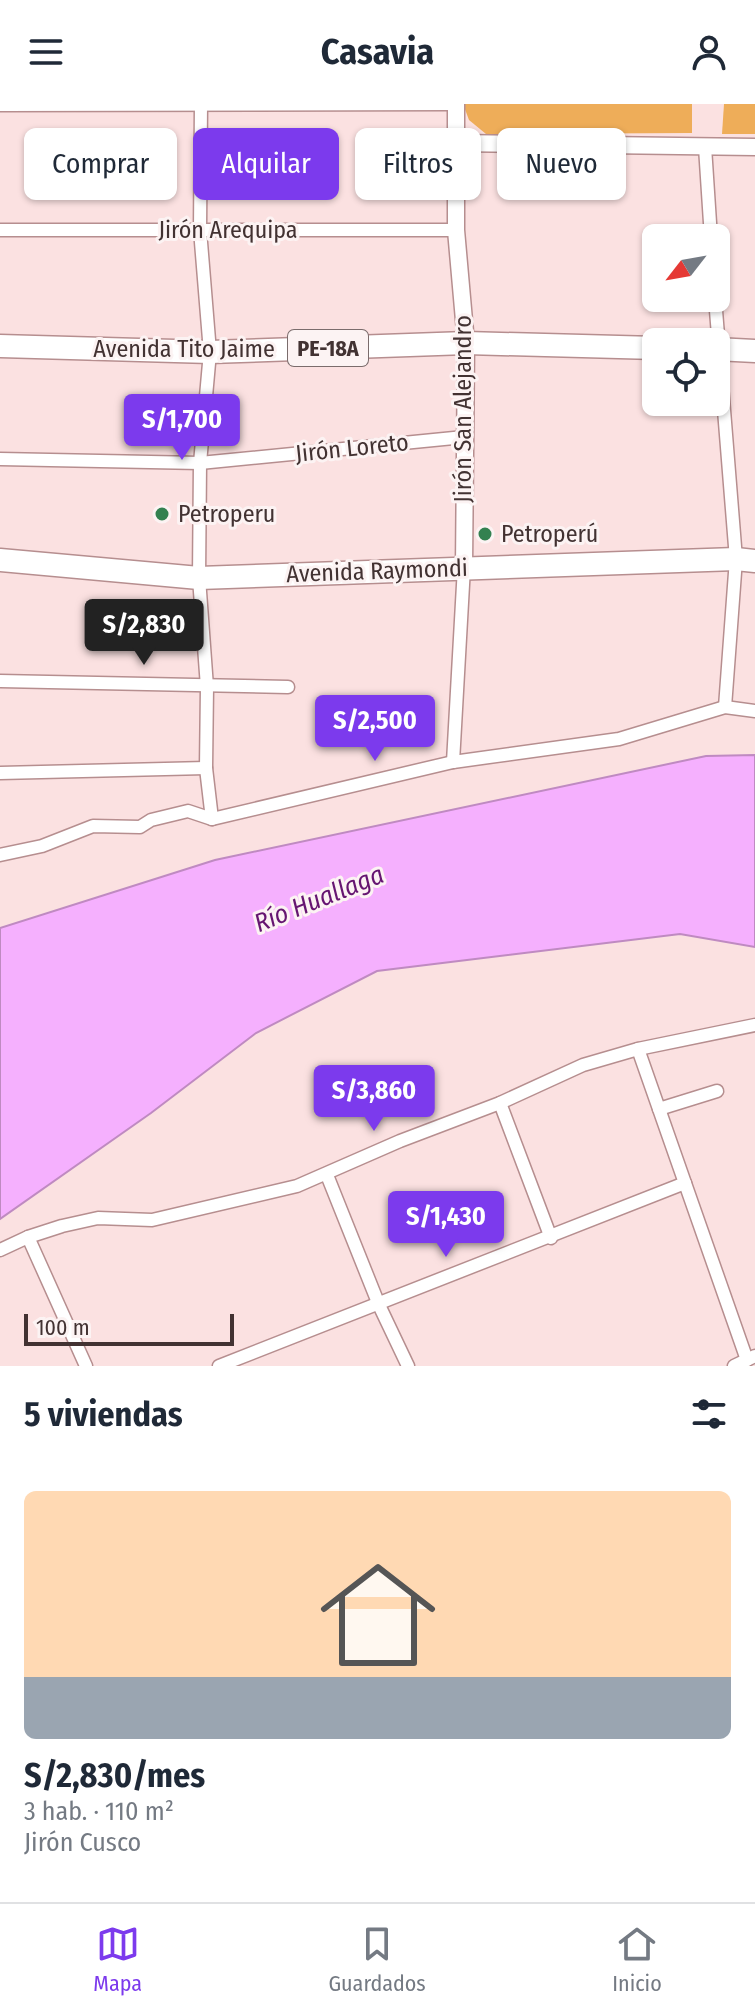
<!DOCTYPE html>
<html lang="es">
<head>
<meta charset="utf-8">
<style>
  :root { --surface:#fff; --page:#f6f6f7; --text:#1f2937; --muted:#747a83; --line:#e0e1e3; --accent:#7c3aed }
  body { margin:0; font-family:"Fira Sans Condensed",sans-serif; background:var(--page); color:var(--text); height:100vh; display:flex; flex-direction:column; font-size:30px; white-space:nowrap }
  * { box-sizing:border-box; margin:0 }
  p { font-size:26px; color:var(--muted) }
  .icon { flex:none; width:44px; height:44px; fill:none; stroke:currentColor; stroke-width:2; stroke-linecap:round; stroke-linejoin:round }
  .map { position:relative; height:1262px; overflow:hidden }
  .drawer { display:flex; flex-direction:column; background:var(--surface); flex:1 }
  .drawer>* { flex:none }
  .top-card { position:absolute; left:24px; top:24px; width:708px; height:72px; display:flex; gap:16px }
  .needle { width:52px; rotate:239deg }
  .tools { position:absolute; left:642px; top:120px; display:grid; gap:16px }
  .tools a { display:grid; place-items:center; width:88px; height:88px; border-radius:12px; background:var(--surface); box-shadow:0 2px 6px #0004; font-size:40px }
  .scale { position:absolute; left:24px; bottom:20px; width:210px; box-sizing:border-box; padding-left:8px; border:4px solid #423232; border-top:0; font-size:22px; line-height:28px; white-space:nowrap; color:#423232; -webkit-text-stroke:6px #fcf3f3; paint-order:stroke }
  .price { position:absolute; translate:-50% -68px; padding:0 18px; border-radius:8px; background:var(--accent); color:#fff; font-size:26px; line-height:52px; filter:drop-shadow(0 2px 4px #0008) }
  .price::after { content:''; position:absolute; left:50%; top:48px; width:24px; height:18px; margin-left:-12px; background:inherit; clip-path:polygon(0 0,100% 0,50% 100%) }
  .price.selected { background:#222; color:#fff }
  ul { padding:0; list-style:none }
  li { display:grid; align-content:center; gap:16px; height:424px; padding:0 24px }
  li span { display:grid; place-items:center; height:248px; border-radius:12px; color:#555 }
  li>.icon { margin-inline-start:auto }
  span .icon { width:144px; height:144px; fill:#fffc; stroke-width:1 }
  li b { font-size:34px }
  h2 { display:flex; justify-content:space-between; align-items:center; height:96px; padding:0 24px; font-size:34px }
  .tag { padding:0 28px; border-radius:12px; background:var(--surface); box-shadow:0 2px 6px #0004; font-size:28px; line-height:72px }
  .tag.selected { background:var(--accent); color:#fff }
  header { display:flex; justify-content:space-between; align-items:center; height:104px; padding:0 24px; background:var(--surface); font-size:36px; font-weight:700 }
  .tab-bar { display:flex; justify-content:space-around; align-items:center; height:112px; border-top:2px solid var(--line); background:var(--surface); font-size:22px; color:var(--muted) }
  .tab-bar a { display:grid; justify-items:center; gap:4px }
  .tab-bar .selected { color:var(--accent) }
  .map>svg:first-child { display:block }
  .green { fill:#eead59 }
  .water { fill:#f5b0fe; stroke:#bf8ac1; stroke-width:2 }
  .lines { fill:none; stroke-linecap:round; stroke-linejoin:round }
  .street-casing { stroke:#b68e8f; stroke-width:15 }
  .secondary-casing { stroke:#b68e8f; stroke-width:19 }
  .highway-casing { stroke:#b68e8f; stroke-width:25 }
  .street { stroke:#fff; stroke-width:12 }
  .secondary { stroke:#fff; stroke-width:16 }
  .highway { stroke:#fff; stroke-width:22 }
  .poi-dot { fill:#338150; stroke:#fcf3f3; stroke-width:3 }
  .labels { text-anchor:middle; dominant-baseline:central; stroke-width:6; stroke-linejoin:round; paint-order:stroke }
  .shield { fill:#fcf3f3; stroke:#7a6c6c; stroke-width:2 }
  .shield-label { font-size:22px; font-weight:bold; fill:#423232 }
  .street-label { font-size:24px; fill:#423232; stroke:#fcf3f3 }
  .poi-label { font-size:24px; fill:#423232; stroke:#fcf3f3; text-anchor:start }
  .water-label { font-size:26px; font-style:italic; fill:#661571; stroke:#fcf3f3 }
</style>
</head>
<body>
<header><svg class="icon" aria-label="menu" viewBox="0 0 24 24"><path d="M4 6h16M4 12h16M4 18h16"/></svg>Casavia<svg class="icon" aria-label="person" viewBox="0 0 24 24"><circle cx="12" cy="8" r="4"/><path d="M4 21q1-7 8-7t8 7"/></svg></header>
<div class="map">
<svg width="755" height="1262" viewBox="0 0 755 1262">
  <rect width="100%" height="100%" fill="#fbe1e1"/>
  <!-- green -->
  <g class="green">
    <polygon points="463,0 692,0 692,29 486,30 469,16"/>
    <polygon points="724,0 755,0 755,30 722,30"/>
  </g>
  <!-- water -->
  <polygon class="water" points="755,651 755,843 680,830 377,867 256,929 151,1009 0,1115 0,824 215,756 706,652"/>
  <g class="lines">
    <!-- street casing -->
    <g class="street-casing">
      <g id="street">
        <polyline points="201,0 200,126 210,248 200,359 199,474 207,583 206,664 212,715"/>
        <polyline points="0,1 451,0"/>
        <polyline points="705,43 711,134"/>
        <polyline points="0,126 456,126"/>
        <polyline points="715,194 736,455 725,603"/>
        <polyline points="0,355 200,359 464,333"/>
        <polyline points="0,577 288,583"/>
        <polyline points="453,658 464,463"/>
        <polyline points="0,669 206,664"/>
        <polyline points="0,751 42,742 93,722 140,723 151,716 188,707 212,715 453,658 619,635 725,603 755,607"/>
        <polyline points="638,945 747,1256"/>
        <polyline points="500,999 551,1134"/>
        <polyline points="659,1005 717,987"/>
        <polyline points="327,1071 379,1201 408,1262"/>
        <polyline points="28,1133 86,1262"/>
        <polyline points="0,1146 28,1133 62,1122 98,1114 152,1116 297,1082 400,1037 500,999 583,961 638,945 755,921"/>
        <polyline points="219,1262 685,1079"/>
        <polyline points="734,1262 755,1252"/>
      </g>
    </g>
    <!-- secondary casing -->
    <g class="secondary-casing">
      <g id="secondary">
        <polyline points="456,0 456,126 466,239 464,463"/>
        <polyline points="456,39 755,43"/>
      </g>
    </g>
    <!-- highway casing -->
    <g class="highway-casing">
      <g id="highway">
        <polyline points="0,242 210,248 466,239 656,244"/>
        <polyline points="716,245 755,247"/>
        <polyline points="0,456 199,474 736,455 755,457"/>
      </g>
    </g>
    <!-- street -->
    <use href="#street" class="street"/>
    <!-- secondary -->
    <use href="#secondary" class="secondary"/>
    <!-- highway -->
    <use href="#highway" class="highway"/>
  </g>
  <!-- markers -->
  <g class="poi-dot">
    <circle cx="162" cy="410" r="8"/>
    <circle cx="485" cy="430" r="8"/>
  </g>
  <g class="labels">
    <!-- shield labels -->
    <rect class="shield" x="288" y="226" width="80" height="36" rx="6"/>
    <g class="shield-label">
      <text x="328" y="244">PE-18A</text>
    </g>
    <!-- street labels -->
    <g class="street-label">
      <text x="228" y="126">Jirón Arequipa</text>
      <text x="184" y="245">Avenida Tito Jaime</text>
      <text transform="translate(463 305) rotate(-90)">Jirón San Alejandro</text>
      <text transform="translate(352 344) rotate(-6)">Jirón Loreto</text>
      <text transform="translate(377 467) rotate(-2)">Avenida Raymondi</text>
    </g>
    <!-- poi labels -->
    <g class="poi-label">
      <text x="178" y="410">Petroperu</text>
      <text x="501" y="430">Petroperú</text>
    </g>
    <!-- water labels -->
    <g class="water-label">
      <text transform="translate(319 795) rotate(-22)">Río Huallaga</text>
    </g>
  </g>
</svg>
<div class="tools">
<a><svg class="needle" viewBox="-14 -14 28 28"><path d="M0-13l5 13h-10z" fill="#e53935"/><path d="M0 13l5-13h-10z" fill="#747a83"/></svg></a>
<a><svg class="icon" aria-label="locate" viewBox="0 0 24 24"><circle cx="12" cy="12" r="6"/><path d="M12 2v4M12 18v4M2 12h4M18 12h4"/></svg></a>
</div>
<div class="scale">100 m</div>
<b class="price" style="left:182px;top:358px">S/1,700</b>
<b class="price selected" style="left:144px;top:563px">S/2,830</b>
<b class="price" style="left:375px;top:659px">S/2,500</b>
<b class="price" style="left:374px;top:1029px">S/3,860</b>
<b class="price" style="left:446px;top:1155px">S/1,430</b>
<div class="top-card">
<a class="tag">Comprar</a>
<a class="tag selected">Alquilar</a>
<a class="tag">Filtros</a>
<a class="tag">Nuevo</a>
</div>
</div>
<section class="drawer">
<h2>5 viviendas<svg class="icon" aria-label="filters" viewBox="0 0 24 24"><path d="M4 7h16M4 17h16"/><circle cx="9" cy="7" r="2"/><circle cx="15" cy="17" r="2"/></svg></h2>
<ul>
<li><span style="background:linear-gradient(#ffd9b3 75%,#9aa5b1 0)"><svg class="icon" aria-label="home" viewBox="0 0 24 24"><path d="M3 11l9-7 9 7M6 9v11h12V9"/></svg></span><div><b>S/2,830/mes</b><p>3 hab. · 110 m²</p><p>Jirón Cusco</p></div></li>
</ul>
</section>
<nav class="tab-bar">
<a class="selected"><svg class="icon" aria-label="map" viewBox="0 0 24 24"><path d="M3 6l6-2 6 2 6-2v14l-6 2-6-2-6 2zM9 4v14M15 6v14"/></svg>Mapa</a>
<a><svg class="icon" aria-label="saved" viewBox="0 0 24 24"><path d="M7 4h10v16l-5-4-5 4z"/></svg>Guardados</a>
<a><svg class="icon" aria-label="home" viewBox="0 0 24 24"><path d="M3 11l9-7 9 7M6 9v11h12V9"/></svg>Inicio</a>
</nav>
</body>
</html>
